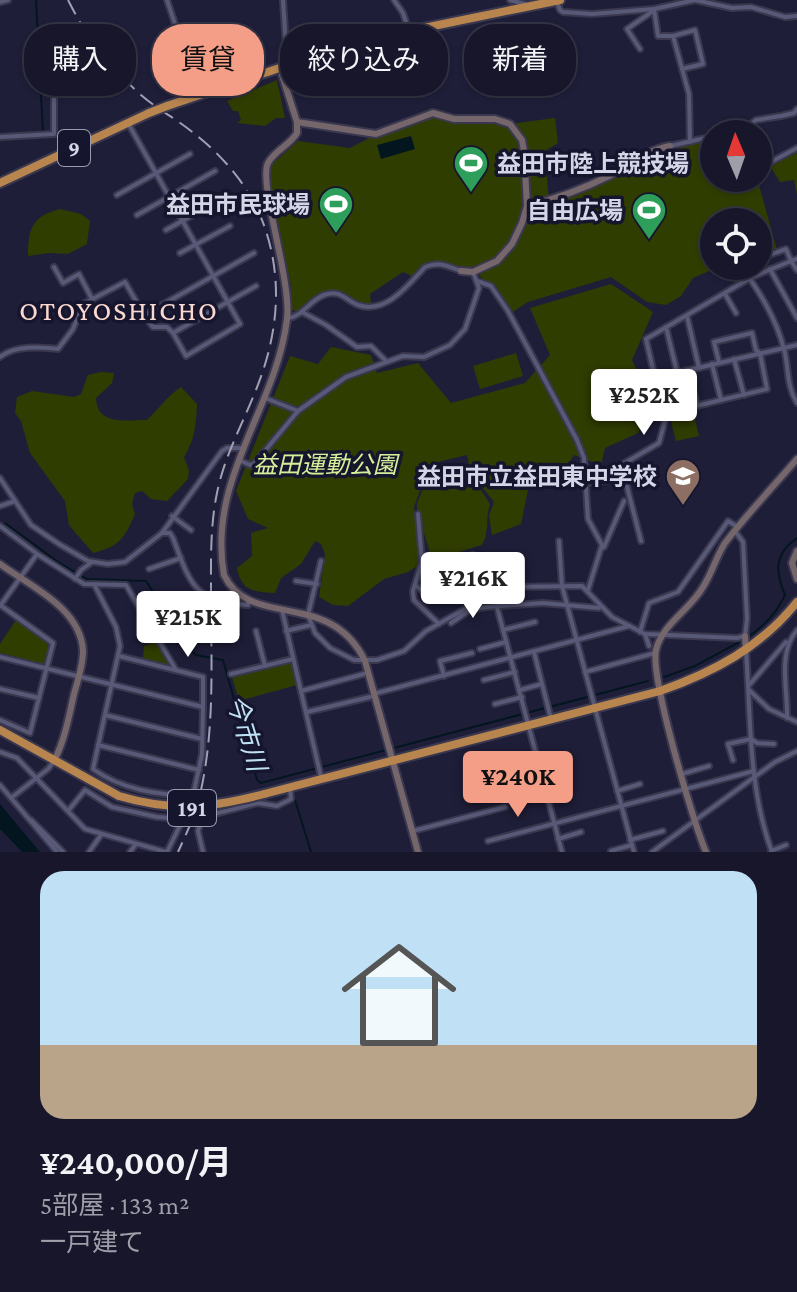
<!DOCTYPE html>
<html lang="ja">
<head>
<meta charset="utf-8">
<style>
  :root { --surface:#17162b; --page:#242337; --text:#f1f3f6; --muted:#9e9fa9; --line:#363547; --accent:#f49e87 }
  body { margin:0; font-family:"Crimson Pro","Noto Sans JP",serif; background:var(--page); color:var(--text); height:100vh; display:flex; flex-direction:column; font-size:30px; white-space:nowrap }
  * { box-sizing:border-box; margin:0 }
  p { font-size:26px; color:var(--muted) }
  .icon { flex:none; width:44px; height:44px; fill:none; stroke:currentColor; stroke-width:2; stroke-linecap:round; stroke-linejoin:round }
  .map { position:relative; height:852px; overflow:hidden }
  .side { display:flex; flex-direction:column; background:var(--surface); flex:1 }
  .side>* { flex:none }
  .guide { position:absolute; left:24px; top:24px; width:750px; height:72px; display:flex; gap:16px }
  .needle { width:52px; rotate:358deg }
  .tools { position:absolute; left:700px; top:120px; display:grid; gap:16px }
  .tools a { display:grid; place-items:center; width:72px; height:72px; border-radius:50%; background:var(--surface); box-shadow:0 2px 6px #0004,0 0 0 2px var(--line); font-size:40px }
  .price { position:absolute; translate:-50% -68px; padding:0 18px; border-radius:8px; background:#fff; color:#222; font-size:26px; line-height:52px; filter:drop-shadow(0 2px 4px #0008) }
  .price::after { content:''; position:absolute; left:50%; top:48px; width:24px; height:18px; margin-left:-12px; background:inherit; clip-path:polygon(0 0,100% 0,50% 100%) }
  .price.active { background:var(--accent); color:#111 }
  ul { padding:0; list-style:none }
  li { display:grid; align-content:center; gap:16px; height:424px; padding:0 40px }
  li+li { border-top:2px solid var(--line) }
  li span { display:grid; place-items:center; height:248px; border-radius:24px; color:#555 }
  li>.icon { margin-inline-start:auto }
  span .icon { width:144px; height:144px; fill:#fffc; stroke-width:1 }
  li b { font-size:34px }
  .chip { padding:0 28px; border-radius:32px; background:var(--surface); box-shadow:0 2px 6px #0004,0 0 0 2px var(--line); font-size:28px; line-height:72px }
  .chip.active { background:var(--accent); color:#111 }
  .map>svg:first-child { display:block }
  .green { fill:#303d00 }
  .water { fill:#031620 }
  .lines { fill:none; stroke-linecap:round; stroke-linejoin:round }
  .stream { stroke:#031620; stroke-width:2 }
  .street-casing { stroke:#3a384f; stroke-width:8 }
  .secondary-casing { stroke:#3a384f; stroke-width:10 }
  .highway-casing { stroke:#3a384f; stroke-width:12 }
  .street { stroke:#585877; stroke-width:4 }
  .secondary { stroke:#75666b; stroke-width:6 }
  .highway { stroke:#b9854f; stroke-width:8 }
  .rail { stroke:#a0a1b5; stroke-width:2; stroke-dasharray:16 8; stroke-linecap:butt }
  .highway-bridge-casing { stroke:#3a384f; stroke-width:12; stroke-linecap:butt }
  .highway-bridge { stroke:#b9854f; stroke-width:8 }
  .labels { text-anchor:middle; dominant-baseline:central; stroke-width:7; stroke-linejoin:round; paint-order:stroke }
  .shield { fill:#16152e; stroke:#9b9bb0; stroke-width:2 }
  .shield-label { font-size:22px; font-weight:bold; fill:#d4d5e7 }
  .poi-label { font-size:24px; font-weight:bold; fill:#d4d5e7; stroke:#16152e; text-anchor:end }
  .park-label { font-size:24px; font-style:italic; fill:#d5ee98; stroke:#16152e }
  .water-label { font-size:26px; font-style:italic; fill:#bee1f4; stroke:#16152e }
  .quarter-label { font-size:28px; letter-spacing:2px; fill:#fad8cf; stroke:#16152e }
</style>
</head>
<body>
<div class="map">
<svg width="797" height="852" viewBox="0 0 797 852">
  <rect width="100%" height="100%" fill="#1f1e39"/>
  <!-- green -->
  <g class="green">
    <polygon points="277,80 285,118 276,118 265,126 237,123 241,120 238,111 233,111 227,101"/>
    <path d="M429 117 455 121 495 119 510 124 555 118 558 143 545 151 548 192 552 201 653 152 714 138V178H757L777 250 758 255V222H714V266H721L693 278 681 296 666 305 647 302 611 277 528 302 511 313 493 285 483 281 476 268C446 270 438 251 414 277L403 272 370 294 371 304C359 305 356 301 346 295 329 284 311 300 298 312L294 311 291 309V286L268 181 270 166 298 141 350 148 373 136Z"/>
    <polygon points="797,153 797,195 794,180 780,182 770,166"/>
    <path d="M60 209 81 214 90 221 87 244 68 254 49 253 28 256C28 229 32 216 60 209Z"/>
    <path d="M611 284 653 312 632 360 652 400 638 433 605 448 601 465 574 455 566 467 533 466 521 524 492 535 489 515 494 502 471 473 467 455 417 467 422 485 414 507 421 555 417 566 408 572 384 579 348 606 333 605 319 597 325 554 321 544 315 541 301 564 281 578 275 593C254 592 241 591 237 568L252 556 251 533 268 528 248 519 236 491 290 356 318 364 331 347 371 355 377 373 418 363 451 403 525 383 550 355 530 308Z"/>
    <polygon points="516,353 523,376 480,389 473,366"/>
    <path d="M101 372 114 373 112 383 96 398C97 426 126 420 147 420 159 409 167 396 181 387L197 404C196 425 195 439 184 457L189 471 188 479 167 501 151 499 142 491 135 493 132 504 135 514C124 539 120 546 93 553L69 525 65 501 30 453 21 421 15 413 17 397 32 391 74 397 81 394 88 375Z"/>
    <polygon points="693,412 699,436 676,441 670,418"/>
    <path d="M465 477 475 481 490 504C485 519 490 531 482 545L432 560 417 510V503L423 489Z"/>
    <polygon points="16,620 50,644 44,664 0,653 0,644"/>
    <polygon points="157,641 173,667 143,658 144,646"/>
    <polygon points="291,661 297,685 239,701 232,677"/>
  </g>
  <!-- water -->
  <g class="water">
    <polygon points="411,136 415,149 381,159 377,145"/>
    <polygon points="0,804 40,852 22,852 0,829"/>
  </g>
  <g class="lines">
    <!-- stream -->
    <g class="stream">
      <polyline points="36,0 43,133"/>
      <polyline points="5,523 58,562 87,579 146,581 190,649 196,655 223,660 257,780 261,783 648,681"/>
      <polyline points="19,574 34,553"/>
      <polyline points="0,601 15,579"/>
      <path d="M748 637C764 626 777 613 785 595 775 571 774 554 797 538"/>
      <polyline points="0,654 43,665"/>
      <polyline points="664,677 695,666 743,640"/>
      <polyline points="295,800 311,852"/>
    </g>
    <!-- street casing -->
    <g class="street-casing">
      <g id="street">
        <polyline points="167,0 178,33"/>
        <polyline points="394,0 403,13 409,31"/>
        <polyline points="510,0 528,5"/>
        <polyline points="0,2 8,0"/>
        <polyline points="557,2 560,10 563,12 592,14 654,9 695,0 732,8 751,7 785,17 797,16"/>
        <polyline points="654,9 658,36 673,36 689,94 690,142"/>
        <polyline points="673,36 695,30 703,64 682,69"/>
        <polyline points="640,49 627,29 653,11"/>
        <polyline points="283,65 286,47 283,0"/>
        <polyline points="56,86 88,85 85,47 74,29"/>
        <polyline points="128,123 240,324 186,356 173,333 167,327 153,327 144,315"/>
        <polyline points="722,134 743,131 756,120 781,116 794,113 797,109"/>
        <polyline points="0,137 54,134 54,61 59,52 86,50"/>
        <polyline points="670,146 714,136"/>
        <polyline points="758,158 759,162 769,163 797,148"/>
        <polyline points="117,195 190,154"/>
        <polyline points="137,215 215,171"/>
        <polyline points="166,230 227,196"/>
        <polyline points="180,253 230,226"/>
        <polyline points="758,259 786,249 791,261 797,259"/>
        <path d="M741 266C759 291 776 318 784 349 789 368 786 385 797 403"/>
        <polyline points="54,267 63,283 79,274 92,299"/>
        <polyline points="770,269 797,318"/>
        <polyline points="797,270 791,261 752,277 646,339 655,378 797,345"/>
        <polyline points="477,281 491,286 508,311 577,440 584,458 588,519 602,545 588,590"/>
        <polyline points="725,294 736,313"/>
        <polyline points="302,312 326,325 357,347 371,346 386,361"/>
        <polyline points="687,316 699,368"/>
        <path d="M288 318C302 317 310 300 324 295 341 289 345 300 358 305 386 315 409 284 425 267 440 261 447 266 461 271"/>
        <polyline points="666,327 677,372"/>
        <polyline points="173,333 256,286"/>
        <path d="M0 357C15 345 40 347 58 349L73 329 83 304 125 282 144 315 254 253"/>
        <polyline points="734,359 744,395"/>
        <polyline points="712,364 721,400"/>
        <polyline points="688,370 697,405"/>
        <polyline points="265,398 298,411 346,377 403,356 424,357 450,345 465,329 479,288 473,272"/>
        <polyline points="239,460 250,465 254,464 298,411"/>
        <polyline points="0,478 31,525 59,544 88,561 108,564 125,562 162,533 222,451 227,448 243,448"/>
        <polyline points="625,479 641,541"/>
        <polyline points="585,483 625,479 623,464 659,443 666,417 671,412 767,389 760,353 756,350 752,333 714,342 719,362"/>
        <polyline points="0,506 15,501"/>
        <polyline points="418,514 422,562 413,591 414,600 439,624"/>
        <polyline points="172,516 191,530"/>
        <polyline points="0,526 36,553"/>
        <path d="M162 533H170L173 538C190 583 193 602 248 605V602"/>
        <polyline points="559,541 562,586 634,852"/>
        <polyline points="602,548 604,547 624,501"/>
        <polyline points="321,561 308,615 315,633 330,648 354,660 377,660 404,651 426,631 504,587 582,586 612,617 645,634 737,638 745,636 747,619 743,542 735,531"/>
        <polyline points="149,569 181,558"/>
        <polyline points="421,571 473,555 483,566"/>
        <polyline points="75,579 81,570 92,562"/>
        <polyline points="296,581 317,584"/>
        <polyline points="415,585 430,597 461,572"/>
        <polyline points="493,592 562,852"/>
        <polyline points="0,605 53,643 30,733 0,720"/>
        <polyline points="0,606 37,554 84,584 126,585 176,670"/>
        <polyline points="282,610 321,777"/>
        <polyline points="451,623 470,610 486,607 543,603 599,608"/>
        <polyline points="503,630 535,622"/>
        <polyline points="256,631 265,666"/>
        <polyline points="286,631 311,625"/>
        <polyline points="640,632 649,603 678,592 728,521 736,526"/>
        <polyline points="645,634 649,646"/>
        <polyline points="480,649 506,642"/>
        <path d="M746 651C751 718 748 788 772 852"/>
        <polyline points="534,652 551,719"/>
        <polyline points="119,656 203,677 203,707"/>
        <path d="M0 657C67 674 135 690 203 707L202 754 193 796C159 795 122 790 93 769L120 646 116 627 95 586"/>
        <polyline points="585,672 655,653"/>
        <polyline points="231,674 293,659"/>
        <polyline points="444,676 440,661 472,653"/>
        <polyline points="484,680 515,672"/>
        <polyline points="750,684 786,642"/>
        <polyline points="0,689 39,698"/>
        <polyline points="520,690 542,684"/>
        <polyline points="749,690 769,709 797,722"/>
        <polyline points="301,691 364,674"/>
        <polyline points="373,694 629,626"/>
        <polyline points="495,704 522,697"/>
        <polyline points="307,712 370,697"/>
        <polyline points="105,715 202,739"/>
        <path d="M787 718C788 689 777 653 797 630"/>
        <polyline points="98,745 199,770"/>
        <polyline points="0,752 17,758 85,829 166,852"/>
        <polyline points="733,760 728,744 751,739 757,743 774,744"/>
        <polyline points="682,774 709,766"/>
        <polyline points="0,785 57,852"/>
        <polyline points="617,791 640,784"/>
        <polyline points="11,798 48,769 54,761"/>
        <polyline points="68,811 85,790 112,807 157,817 183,819 167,852"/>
        <polyline points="31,820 63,852"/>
        <polyline points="413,831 505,807"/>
        <polyline points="558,839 581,832"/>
        <polyline points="630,840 663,831"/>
        <polyline points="488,841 754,771"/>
        <polyline points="611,851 632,845"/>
        <polyline points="771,851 786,845"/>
        <polyline points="89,852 101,835"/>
        <polyline points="130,852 136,844"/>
        <polyline points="203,852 198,831 202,817 258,803 277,806 291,799 290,788"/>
        <polyline points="652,852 775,762 797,751"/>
      </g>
    </g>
    <!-- secondary casing -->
    <g class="secondary-casing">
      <g id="secondary">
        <path d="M283 67 282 75 297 122V133C290 145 274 151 268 163 258 183 292 281 287 319 276 409 207 478 224 575 250 630 330 588 365 661L418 852"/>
        <polyline points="297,122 376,134 433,113 454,119 495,119 510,124 522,140 524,151 527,206 522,223 512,244 497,261 473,272 461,271"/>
        <path d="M527 206C555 199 583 189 609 176 630 165 646 150 670 146"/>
        <polyline points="797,551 792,563 797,579"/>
        <path d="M0 564C30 586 81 608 83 651 83 665 78 680 74 694 69 716 65 739 55 759"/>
        <polyline points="745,636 746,651"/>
        <path d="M706 852C693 822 650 677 656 650 662 624 690 610 703 587 712 573 716 557 725 543 747 514 773 487 797 459"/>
      </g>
    </g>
    <!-- highway casing -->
    <g class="highway-casing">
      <g id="highway">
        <polyline points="167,106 318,55 409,31 560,0"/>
        <polyline points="0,183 149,113"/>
        <polyline points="0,730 119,796"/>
        <path d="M264 794 660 691C714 672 761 647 797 602"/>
      </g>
    </g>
    <!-- street -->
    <use href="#street" class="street"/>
    <!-- secondary -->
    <use href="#secondary" class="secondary"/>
    <!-- highway -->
    <use href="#highway" class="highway"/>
    <!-- rail -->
    <path class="rail" d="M68 0C90 43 106 63 141 95 157 109 175 118 191 131 221 154 248 184 262 220 285 279 278 339 253 397 240 429 224 458 217 493 210 526 211 562 211 596 211 660 215 726 201 790 197 812 187 832 178 852"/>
    <!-- highway-bridge casing -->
    <g class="highway-bridge-casing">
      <g id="highway-bridge">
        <polyline points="149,113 167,106"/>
        <path d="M119 796C173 812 210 808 264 794"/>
      </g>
    </g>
    <!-- highway-bridge -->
    <use href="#highway-bridge" class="highway-bridge"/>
  </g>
  <!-- icons -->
  <defs>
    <g id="stadium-pin" transform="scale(1.8)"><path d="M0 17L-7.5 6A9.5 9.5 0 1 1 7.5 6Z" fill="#2e9e5b" stroke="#16152e"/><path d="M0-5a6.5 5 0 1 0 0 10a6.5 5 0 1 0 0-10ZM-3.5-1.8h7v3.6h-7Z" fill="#fff"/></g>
    <g id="school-pin" transform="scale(1.8)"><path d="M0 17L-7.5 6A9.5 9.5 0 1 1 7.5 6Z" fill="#8d6e63" stroke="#16152e"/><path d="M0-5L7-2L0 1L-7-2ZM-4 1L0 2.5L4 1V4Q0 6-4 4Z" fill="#fff"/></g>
  </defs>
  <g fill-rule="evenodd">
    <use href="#stadium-pin" x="471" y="163"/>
    <use href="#stadium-pin" x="336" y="204"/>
    <use href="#stadium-pin" x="649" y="210"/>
    <use href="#school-pin" x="683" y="476"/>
  </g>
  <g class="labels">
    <!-- shield labels -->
    <g class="shield">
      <rect x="58" y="130" width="32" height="36" rx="6"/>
      <rect x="168" y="790" width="48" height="36" rx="6"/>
    </g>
    <g class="shield-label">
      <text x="74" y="148">9</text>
      <text x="192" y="808">191</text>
    </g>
    <!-- poi labels -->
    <g class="poi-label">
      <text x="497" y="163" text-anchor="start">益田市陸上競技場</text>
      <text x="310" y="204">益田市民球場</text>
      <text x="623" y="210">自由広場</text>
      <text x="657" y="476">益田市立益田東中学校</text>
    </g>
    <!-- park labels -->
    <g class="park-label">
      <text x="325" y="464">益田運動公園</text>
    </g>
    <!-- water labels -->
    <g class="water-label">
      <text transform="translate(246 733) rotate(73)">今市川</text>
    </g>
    <!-- quarter labels -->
    <g class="quarter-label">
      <text x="119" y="310">OTOYOSHICHO</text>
    </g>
  </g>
</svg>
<div class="tools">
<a><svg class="needle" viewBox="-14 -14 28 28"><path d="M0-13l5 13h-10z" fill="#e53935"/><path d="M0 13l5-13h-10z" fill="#9e9fa9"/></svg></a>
<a><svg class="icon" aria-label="locate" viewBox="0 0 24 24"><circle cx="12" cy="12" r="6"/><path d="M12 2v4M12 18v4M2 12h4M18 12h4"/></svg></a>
</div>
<b class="price" style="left:644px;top:437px">¥252K</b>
<b class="price" style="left:473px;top:620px">¥216K</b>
<b class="price" style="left:188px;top:659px">¥215K</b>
<b class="price active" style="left:518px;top:819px">¥240K</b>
<div class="guide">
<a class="chip">購入</a>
<a class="chip active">賃貸</a>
<a class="chip">絞り込み</a>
<a class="chip">新着</a>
</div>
</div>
<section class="side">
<ul>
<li><span style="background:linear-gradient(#bfe0f5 70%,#b9a48a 0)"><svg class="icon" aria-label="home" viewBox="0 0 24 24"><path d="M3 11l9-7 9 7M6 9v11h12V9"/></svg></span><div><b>¥240,000/月</b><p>5部屋 · 133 m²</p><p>一戸建て</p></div></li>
</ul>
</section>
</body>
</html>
